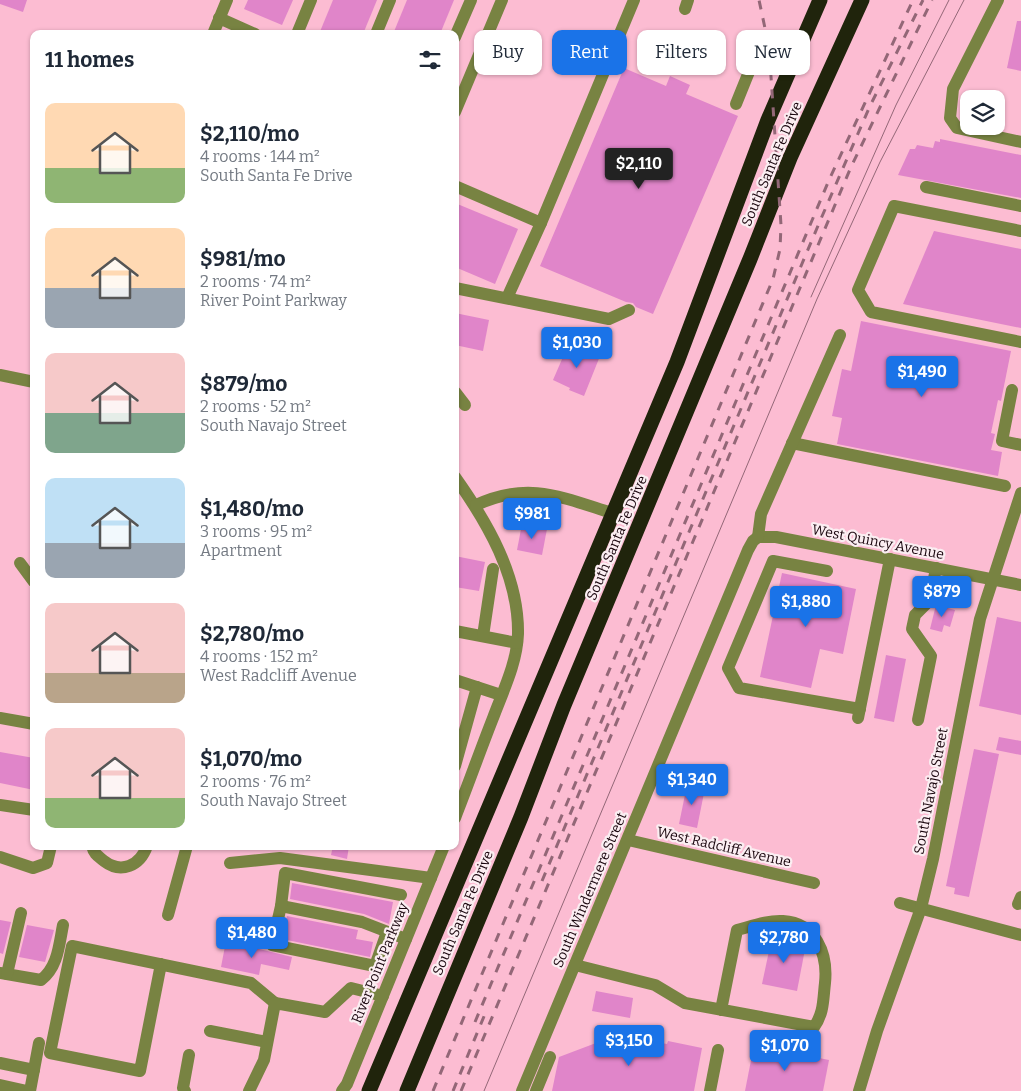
<!DOCTYPE html>
<html lang="en">
<head>
<meta charset="utf-8">
<style>
  :root { --surface:#fff; --page:#f6f6f7; --text:#1f2937; --muted:#747a83; --accent:#1a73e8 }
  body { margin:0; font-family:Bitter,serif; background:var(--page); color:var(--text); height:100vh; display:flex; flex-direction:column; font-size:19px; white-space:nowrap }
  * { box-sizing:border-box; margin:0 }
  p { font-size:16px; color:var(--muted) }
  .icon { flex:none; width:28px; height:28px; fill:none; stroke:currentColor; stroke-width:2; stroke-linecap:round; stroke-linejoin:round }
  .map { position:relative; flex:1; overflow:hidden }
  .details { position:absolute; left:30px; top:30px; width:429px; height:820px; display:flex; flex-direction:column; background:var(--surface); border-radius:10px; box-shadow:0 1px 4px #0004 }
  .details>* { flex:none }
  .banner { position:absolute; left:474px; top:30px; width:471px; height:45px; display:flex; gap:10px }
  .fabs { position:absolute; left:960px; top:90px; display:grid; gap:10px }
  .fabs a { display:grid; place-items:center; width:45px; height:45px; border-radius:10px; background:var(--surface); box-shadow:0 1px 4px #0004; font-size:25px }
  .price { position:absolute; translate:-50% -42px; padding:0 11px; border-radius:5px; background:var(--accent); color:#fff; font-size:16px; line-height:32px; filter:drop-shadow(0 1px 2px #0008) }
  .price::after { content:''; position:absolute; left:50%; top:30px; width:15px; height:11px; margin-left:-8px; background:inherit; clip-path:polygon(0 0,100% 0,50% 100%) }
  .price.current { background:#222; color:#fff }
  ul { padding:0; list-style:none }
  li { display:flex; align-items:center; gap:15px; height:125px; padding:0 15px }
  li span { display:grid; place-items:center; flex:none; width:140px; height:100px; border-radius:10px; color:#555 }
  li>.icon { margin-inline-start:auto }
  span .icon { width:60px; height:60px; fill:#fffc; stroke-width:1 }
  li b { font-size:21px }
  h2 { display:flex; justify-content:space-between; align-items:center; height:60px; padding:0 15px; font-size:21px }
  .pill { padding:0 18px; border-radius:10px; background:var(--surface); box-shadow:0 1px 4px #0004; font-size:18px; line-height:45px }
  .pill.current { background:var(--accent); color:#fff }
  .map>svg:first-child { display:block }
  .building { fill:#e085c9 }
  .lines { fill:none; stroke-linecap:round; stroke-linejoin:round }
  .minor { stroke:#788342; stroke-width:12 }
  .highway { stroke:#20240c; stroke-width:15 }
  .tram { stroke:#936777; stroke-width:1 }
  .rail { stroke:#936777; stroke-width:3; stroke-dasharray:9 9; stroke-linecap:butt }
  .labels { text-anchor:middle; dominant-baseline:central; stroke-width:4.5; stroke-linejoin:round; paint-order:stroke }
  .street-label { font-size:14px; fill:#1a060e; stroke:#fbeef2 }
</style>
</head>
<body>
<div class="map">
<svg width="1021" height="1091" viewBox="0 0 1021 1091">
  <rect width="100%" height="100%" fill="#fcbcd2"/>
  <!-- building -->
  <g class="building">
    <polygon points="0,0 27,0 23,12 0,4"/>
    <polygon points="248,0 293,0 282,25 244,9"/>
    <polygon points="333,0 377,0 363,34 319,34"/>
    <polygon points="407,0 454,0 440,34 393,34"/>
    <polygon points="1017,21 1021,21 1021,71 1007,68"/>
    <polygon points="624,68 666,86 670,76 690,85 686,94 738,116 653,314 636,307 633,303 626,302 540,266"/>
    <polygon points="940,139 1021,155 1021,198 898,175 910,149 915,149 917,145 933,148 935,141 940,142"/>
    <polygon points="455,203 518,229 495,284 455,267"/>
    <polygon points="934,231 1021,249 1021,328 903,304"/>
    <polygon points="455,313 489,320 483,351 455,345"/>
    <polygon points="861,321 1011,351 1001,401 998,400 991,433 995,434 991,450 1002,452 998,476 837,444 842,418 832,416 842,369 851,371"/>
    <polygon points="569,343 600,356 584,396 569,390 570,388 553,380"/>
    <polygon points="522,524 547,529 542,555 517,550"/>
    <polygon points="455,556 485,562 479,591 455,587"/>
    <polygon points="782,573 856,589 843,654 820,649 811,688 760,677"/>
    <polygon points="936,605 955,610 950,627 944,625 942,632 930,629"/>
    <polygon points="997,617 1021,622 1021,715 979,706"/>
    <polygon points="886,655 906,659 894,722 874,718"/>
    <polygon points="999,737 1021,741 1021,755 996,750"/>
    <polygon points="974,749 999,754 969,897 954,894 955,888 946,886"/>
    <polygon points="0,752 34,758 34,790 0,783"/>
    <polygon points="687,785 705,788 697,828 679,824"/>
    <polygon points="333,846 349,846 347,859 331,855"/>
    <polygon points="292,883 393,902 389,924 364,914 290,899"/>
    <polygon points="287,916 358,930 356,939 373,942 370,957 282,939"/>
    <polygon points="0,920 11,922 3,954 0,953"/>
    <polygon points="27,925 54,930 45,962 19,957"/>
    <polygon points="772,937 806,944 797,991 762,984"/>
    <polygon points="226,941 292,957 289,970 261,964 259,975 221,967"/>
    <polygon points="596,991 633,998 630,1018 592,1011"/>
    <polygon points="633,1038 667,1044 668,1041 702,1048 694,1091 552,1091 559,1057 596,1043"/>
    <polygon points="754,1045 829,1060 823,1091 745,1091"/>
  </g>
  <g class="lines">
    <!-- minor -->
    <g class="minor">
      <polyline points="998,0 953,89 950,118 957,128 1021,142"/>
      <polyline points="685,9 688,0"/>
      <polyline points="219,18 255,34"/>
      <polyline points="213,34 227,0"/>
      <polyline points="297,34 311,0"/>
      <polyline points="376,34 390,0"/>
      <polyline points="455,37 471,0"/>
      <polyline points="736,104 755,57 755,39"/>
      <polyline points="455,112 502,0"/>
      <polyline points="455,186 541,223"/>
      <polyline points="926,187 1021,206"/>
      <polyline points="1021,231 894,206 858,290 871,312 1021,342"/>
      <polyline points="455,288 609,319 629,310"/>
      <polyline points="507,298 541,223 634,0"/>
      <polyline points="0,375 34,382"/>
      <polyline points="1012,390 1002,441 1021,445"/>
      <polyline points="455,392 465,405"/>
      <polyline points="792,443 1005,486"/>
      <path d="M455 477C487 522 519 576 518 634 517 663 503 691 493 718 480 751 468 785 455 818"/>
      <path d="M476 505C528 481 561 497 612 513"/>
      <polyline points="758,537 776,537 1021,585"/>
      <polyline points="758,537 761,514 840,335"/>
      <polyline points="20,563 34,582"/>
      <polyline points="827,571 773,561 728,668 739,688 860,709"/>
      <polyline points="455,631 517,643"/>
      <polyline points="483,636 493,569"/>
      <polyline points="455,680 501,695"/>
      <polyline points="0,718 34,724"/>
      <polyline points="858,718 890,559"/>
      <polyline points="918,720 931,656 912,629 915,615 930,600 936,568"/>
      <polyline points="455,766 477,687"/>
      <polyline points="0,805 34,810"/>
      <polyline points="628,840 814,883"/>
      <path d="M92 846C94 854 98 856 104 861 121 874 140 866 147 846"/>
      <polyline points="0,857 33,868 47,863 51,846"/>
      <polyline points="230,863 280,858 431,878"/>
      <polyline points="900,903 1021,935"/>
      <polyline points="1018,904 1021,897"/>
      <polyline points="281,906 362,922 406,939"/>
      <polyline points="168,915 187,846"/>
      <polyline points="387,932 375,966 272,945 281,906 285,873 401,895"/>
      <polyline points="161,964 140,1071 50,1053 72,946 251,983 275,1003"/>
      <path d="M575 965 655 985 685 1003 814 1027C824 1013 823 1000 825 983 828 954 816 923 783 921 768 920 752 926 737 930L721 1010"/>
      <path d="M0 973 41 980C58 967 59 945 63 925"/>
      <polyline points="7,974 21,913"/>
      <polyline points="210,1031 267,1042"/>
      <polyline points="0,1063 34,1070"/>
      <polyline points="0,1085 27,1091"/>
      <polyline points="30,1091 39,1043"/>
      <polyline points="185,1091 183,1088 189,1055"/>
      <polyline points="249,1091 264,1060 275,1003 325,1012 351,988 383,996"/>
      <polyline points="342,1091 347,1084 444,846"/>
      <polyline points="522,1091 748,550 753,541 758,537"/>
      <polyline points="536,1091 550,1057"/>
      <polyline points="710,1091 718,1050"/>
      <polyline points="859,1091 877,1031 921,908 933,859 980,619 1021,493"/>
    </g>
    <!-- highway -->
    <g class="highway">
      <polyline points="369,1091 677,362 768,120 820,0"/>
      <polyline points="407,1091 521,817 564,705 750,259 790,158 862,0"/>
    </g>
    <!-- tram -->
    <g class="tram">
      <polyline points="811,297 896,105 949,0"/>
      <polyline points="484,1091 817,299 880,162 964,0"/>
    </g>
    <!-- rail -->
    <g class="rail">
      <polyline points="542,881 820,221 870,106 923,0"/>
      <polyline points="475,1022 829,180 913,0"/>
      <polyline points="433,1091 773,279 780,249 781,225 769,47 759,0"/>
      <polyline points="453,1091 485,1014"/>
      <polyline points="461,1091 851,167 932,0"/>
    </g>
  </g>
  <g class="labels">
    <!-- street labels -->
    <g class="street-label">
      <text transform="translate(772 164) rotate(-67)">South Santa Fe Drive</text>
      <text transform="translate(617 538) rotate(-67)">South Santa Fe Drive</text>
      <text transform="translate(878 542) rotate(11)">West Quincy Avenue</text>
      <text transform="translate(931 791) rotate(-79)">South Navajo Street</text>
      <text transform="translate(724 847) rotate(13)">West Radcliff Avenue</text>
      <text transform="translate(590 890) rotate(-67)">South Windermere Street</text>
      <text transform="translate(463 913) rotate(-67)">South Santa Fe Drive</text>
      <text transform="translate(380 963) rotate(-68)">River Point Parkway</text>
    </g>
  </g>
</svg>
<div class="fabs">
<a><svg class="icon" aria-label="layers" viewBox="0 0 24 24"><path d="M12 4l9 5-9 5-9-5zM3 14l9 5 9-5"/></svg></a>
</div>
<b class="price current" style="left:639px;top:190px">$2,110</b>
<b class="price" style="left:577px;top:369px">$1,030</b>
<b class="price" style="left:922px;top:398px">$1,490</b>
<b class="price" style="left:532px;top:540px">$981</b>
<b class="price" style="left:942px;top:618px">$879</b>
<b class="price" style="left:806px;top:628px">$1,880</b>
<b class="price" style="left:692px;top:806px">$1,340</b>
<b class="price" style="left:252px;top:959px">$1,480</b>
<b class="price" style="left:784px;top:964px">$2,780</b>
<b class="price" style="left:629px;top:1067px">$3,150</b>
<b class="price" style="left:785px;top:1072px">$1,070</b>
<div class="banner">
<a class="pill">Buy</a>
<a class="pill current">Rent</a>
<a class="pill">Filters</a>
<a class="pill">New</a>
</div>
<section class="details">
<h2>11 homes<svg class="icon" aria-label="filters" viewBox="0 0 24 24"><path d="M4 7h16M4 17h16"/><circle cx="9" cy="7" r="2"/><circle cx="15" cy="17" r="2"/></svg></h2>
<ul>
<li><span style="background:linear-gradient(#ffd9b3 65%,#8fb573 0)"><svg class="icon" aria-label="home" viewBox="0 0 24 24"><path d="M3 11l9-7 9 7M6 9v11h12V9"/></svg></span><div><b>$2,110/mo</b><p>4 rooms · 144 m²</p><p>South Santa Fe Drive</p></div></li>
<li><span style="background:linear-gradient(#ffd9b3 60%,#9aa5b1 0)"><svg class="icon" aria-label="home" viewBox="0 0 24 24"><path d="M3 11l9-7 9 7M6 9v11h12V9"/></svg></span><div><b>$981/mo</b><p>2 rooms · 74 m²</p><p>River Point Parkway</p></div></li>
<li><span style="background:linear-gradient(#f6c9c9 60%,#7fa58c 0)"><svg class="icon" aria-label="home" viewBox="0 0 24 24"><path d="M3 11l9-7 9 7M6 9v11h12V9"/></svg></span><div><b>$879/mo</b><p>2 rooms · 52 m²</p><p>South Navajo Street</p></div></li>
<li><span style="background:linear-gradient(#bfe0f5 65%,#9aa5b1 0)"><svg class="icon" aria-label="home" viewBox="0 0 24 24"><path d="M3 11l9-7 9 7M6 9v11h12V9"/></svg></span><div><b>$1,480/mo</b><p>3 rooms · 95 m²</p><p>Apartment</p></div></li>
<li><span style="background:linear-gradient(#f6c9c9 70%,#b9a48a 0)"><svg class="icon" aria-label="home" viewBox="0 0 24 24"><path d="M3 11l9-7 9 7M6 9v11h12V9"/></svg></span><div><b>$2,780/mo</b><p>4 rooms · 152 m²</p><p>West Radcliff Avenue</p></div></li>
<li><span style="background:linear-gradient(#f6c9c9 70%,#8fb573 0)"><svg class="icon" aria-label="home" viewBox="0 0 24 24"><path d="M3 11l9-7 9 7M6 9v11h12V9"/></svg></span><div><b>$1,070/mo</b><p>2 rooms · 76 m²</p><p>South Navajo Street</p></div></li>
</ul>
</section>
</div>
</body>
</html>
